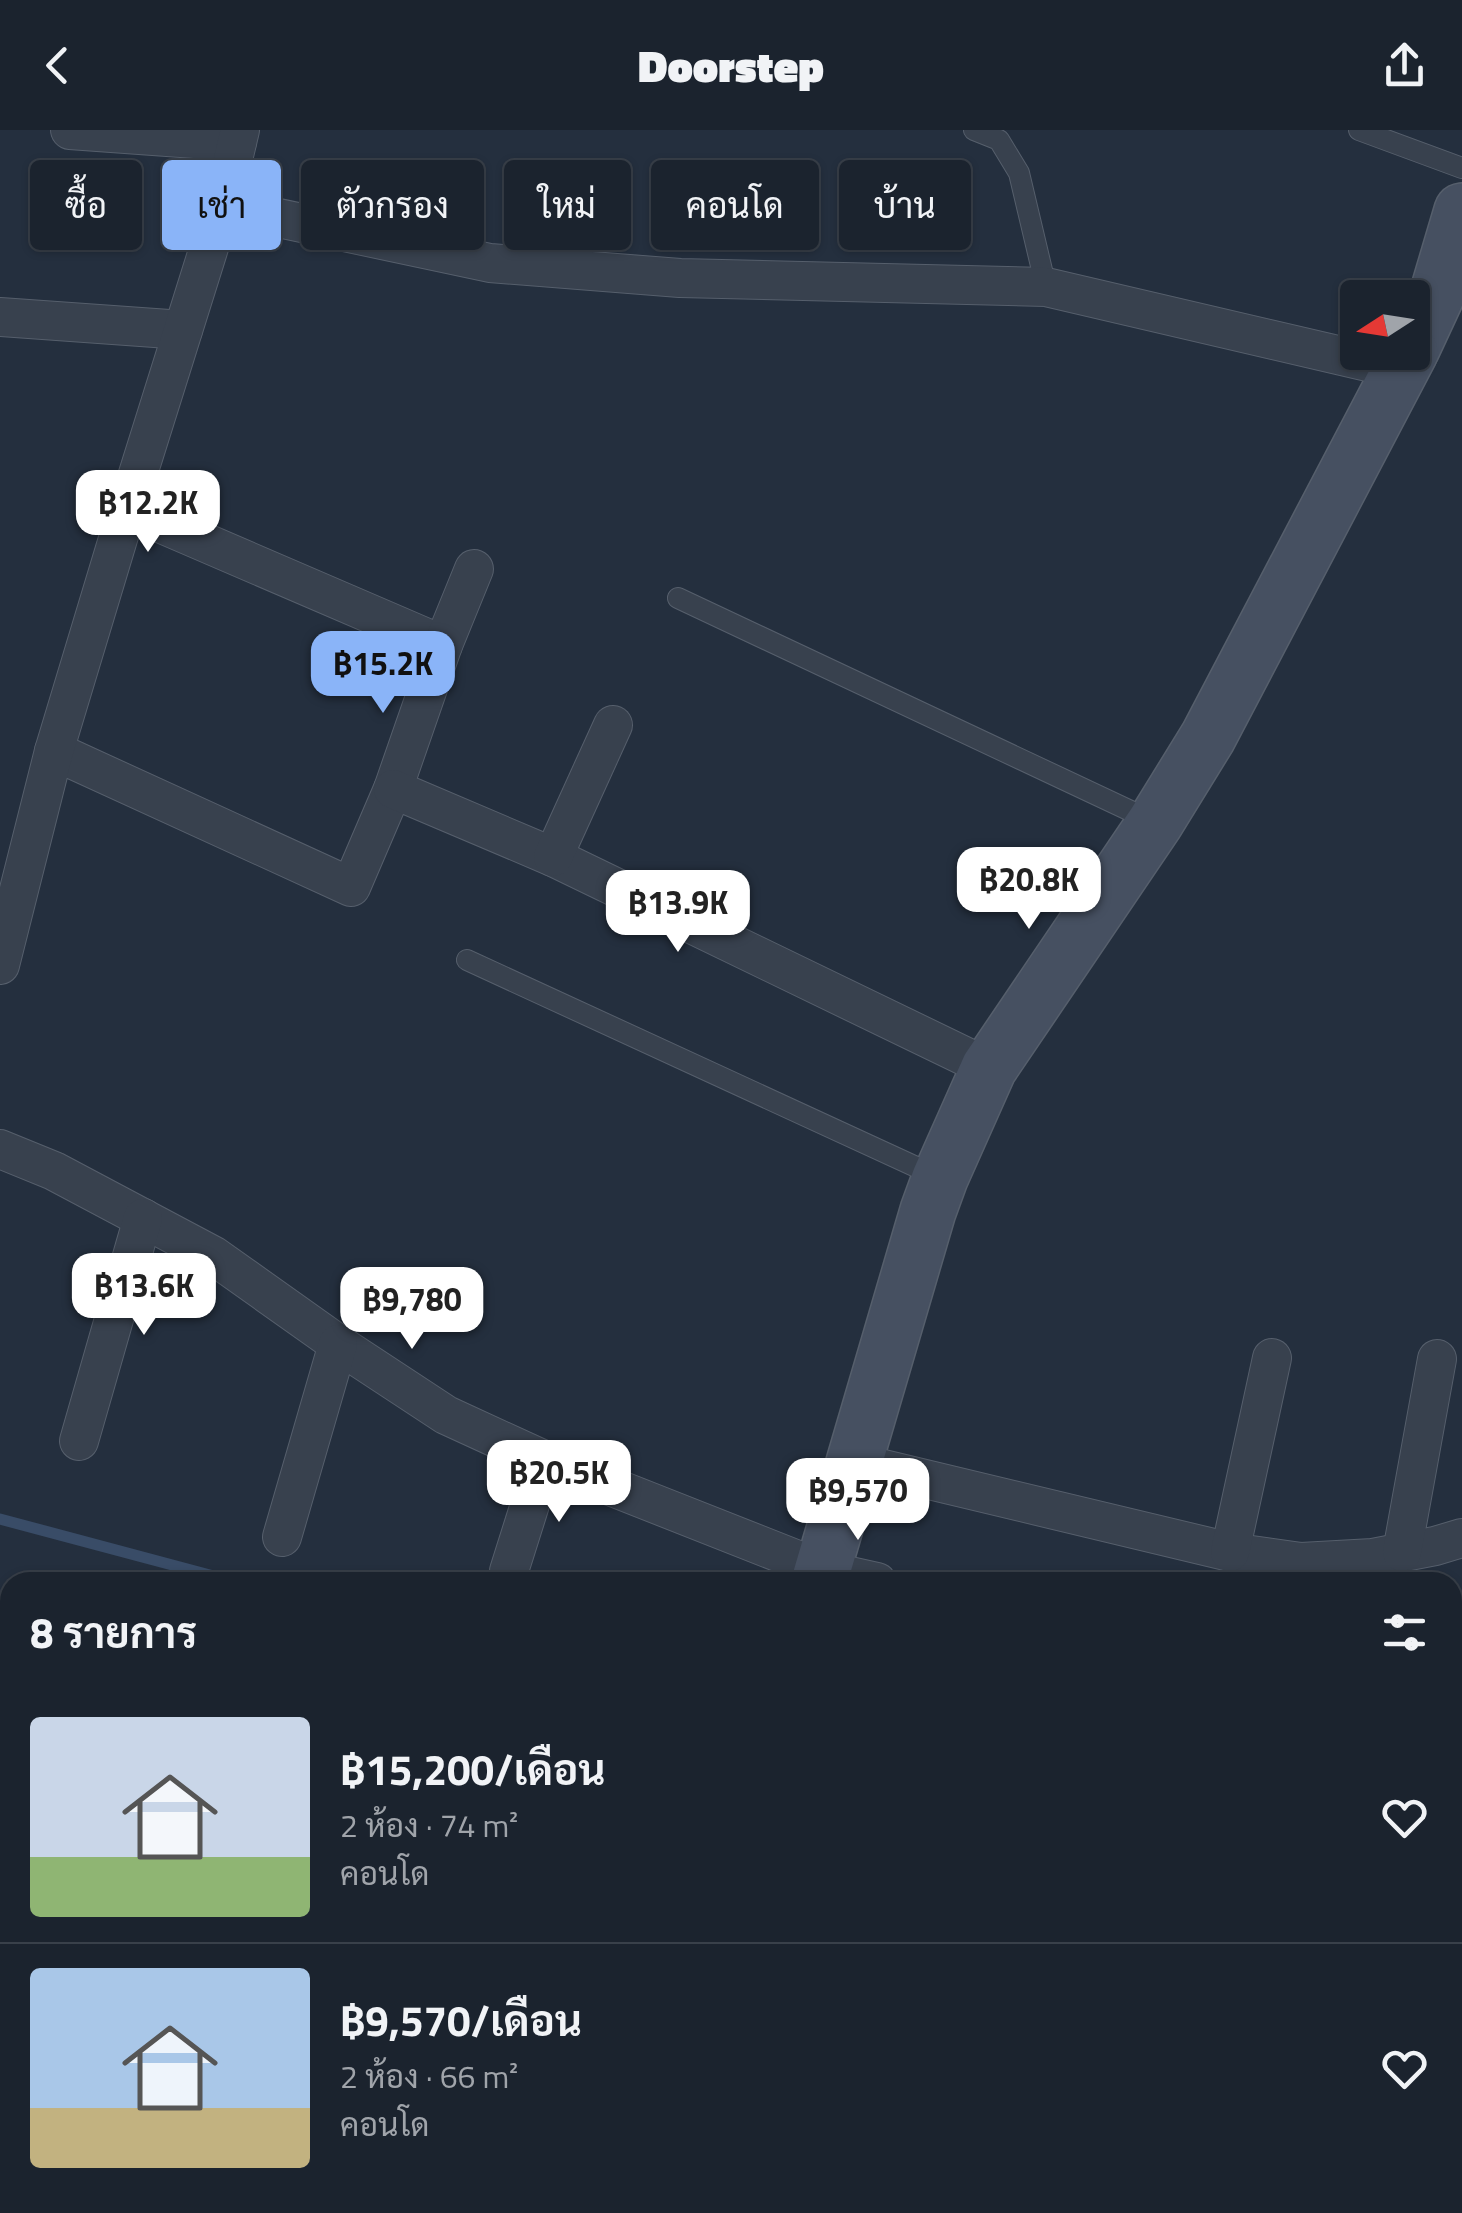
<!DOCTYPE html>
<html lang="th">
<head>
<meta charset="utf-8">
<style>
  :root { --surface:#1b232e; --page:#242b36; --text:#f1f3f6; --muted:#a0a4aa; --line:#39404a; --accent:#8ab4f8 }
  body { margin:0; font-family:"Titillium Web",Sarabun,sans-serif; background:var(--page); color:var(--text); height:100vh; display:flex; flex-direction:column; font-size:38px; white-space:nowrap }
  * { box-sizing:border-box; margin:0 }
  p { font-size:32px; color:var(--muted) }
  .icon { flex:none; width:55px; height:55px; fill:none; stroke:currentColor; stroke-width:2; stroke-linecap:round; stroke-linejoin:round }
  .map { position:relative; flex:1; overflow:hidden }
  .panel { position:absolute; left:0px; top:1442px; width:1462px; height:642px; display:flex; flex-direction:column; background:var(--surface); border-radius:30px 30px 0 0; box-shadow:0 2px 8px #0004,0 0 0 2px var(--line) }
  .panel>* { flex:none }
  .top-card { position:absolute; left:30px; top:30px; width:1402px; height:90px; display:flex; gap:20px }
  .needle { width:65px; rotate:258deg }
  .controls { position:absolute; left:1340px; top:150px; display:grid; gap:20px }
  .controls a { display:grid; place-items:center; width:90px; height:90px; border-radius:10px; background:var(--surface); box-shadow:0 2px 8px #0004,0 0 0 2px var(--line); font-size:50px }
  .price { position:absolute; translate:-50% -85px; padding:0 22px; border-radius:20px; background:#fff; color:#222; font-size:32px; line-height:65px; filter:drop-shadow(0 2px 5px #0008) }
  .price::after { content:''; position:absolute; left:50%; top:60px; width:30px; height:22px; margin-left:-15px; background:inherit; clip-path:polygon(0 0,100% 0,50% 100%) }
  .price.on { background:var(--accent); color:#111 }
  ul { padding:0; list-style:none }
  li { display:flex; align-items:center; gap:30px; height:250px; padding:0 30px }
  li+li { border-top:2px solid var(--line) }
  li span { display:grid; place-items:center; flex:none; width:280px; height:200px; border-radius:10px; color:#555 }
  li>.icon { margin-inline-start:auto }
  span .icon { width:120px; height:120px; fill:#fffc; stroke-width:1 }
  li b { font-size:42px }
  h2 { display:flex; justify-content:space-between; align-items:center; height:120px; padding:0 30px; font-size:42px }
  .tag { padding:0 35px; border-radius:10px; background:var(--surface); box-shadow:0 2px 8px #0004,0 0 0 2px var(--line); font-size:35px; line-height:90px }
  .tag.on { background:var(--accent); color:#111 }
  header { display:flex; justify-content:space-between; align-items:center; height:130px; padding:0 30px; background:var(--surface); font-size:45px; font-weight:800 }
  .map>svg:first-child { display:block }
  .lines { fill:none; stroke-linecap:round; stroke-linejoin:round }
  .stream { stroke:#394c67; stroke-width:11 }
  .service-casing { stroke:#565f6c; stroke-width:22 }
  .minor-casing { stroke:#565f6c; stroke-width:40 }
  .tertiary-casing { stroke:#565f6c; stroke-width:50 }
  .secondary-casing { stroke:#565f6c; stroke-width:58 }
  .service { stroke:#38414e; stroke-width:20 }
  .minor { stroke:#38414e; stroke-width:38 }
  .tertiary { stroke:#38414e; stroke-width:48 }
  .secondary { stroke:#465061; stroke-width:55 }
</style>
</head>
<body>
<header><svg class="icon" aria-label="back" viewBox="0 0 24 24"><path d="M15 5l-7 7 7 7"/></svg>Doorstep<svg class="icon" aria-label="share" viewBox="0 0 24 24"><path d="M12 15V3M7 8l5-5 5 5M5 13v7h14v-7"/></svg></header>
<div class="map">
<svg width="1462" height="2083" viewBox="0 0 1462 2083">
  <rect width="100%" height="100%" fill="#242f3e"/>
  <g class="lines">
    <!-- stream -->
    <g class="stream">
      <polyline points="0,1389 236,1452"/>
      <polyline points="1174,2075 1180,2083"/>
    </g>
    <!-- service casing -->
    <g class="service-casing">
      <g id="service">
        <polyline points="974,0 999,10 1019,43 1046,157"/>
        <polyline points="1359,0 1462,38"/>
        <polyline points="678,468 1154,692"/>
        <polyline points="467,830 938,1047"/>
        <polyline points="1452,1906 1462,1853"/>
        <polyline points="1452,1955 1462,1994"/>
        <polyline points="1452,2021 1462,2057"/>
      </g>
    </g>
    <!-- minor casing -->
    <g class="minor-casing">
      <g id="minor">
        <polyline points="70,0 237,12"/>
        <polyline points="222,76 490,133 680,148 1046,157 1402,240"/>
        <polyline points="0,187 183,200"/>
        <polyline points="127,379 443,515"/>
        <polyline points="54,621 351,757 393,659 443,515 474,439"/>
        <polyline points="393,659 553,727 989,938"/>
        <polyline points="553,727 613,595"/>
        <polyline points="0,835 54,621 127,379 222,76 240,0"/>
        <polyline points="0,1019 54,1041 214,1126 338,1214 446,1285 544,1330 823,1440 877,1452"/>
        <polyline points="79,1311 143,1088"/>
        <polyline points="854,1332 1230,1422 1301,1432 1373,1428 1435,1416 1462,1408"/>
        <polyline points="282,1407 338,1214"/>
        <polyline points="1230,1422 1272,1228"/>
        <polyline points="1402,1422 1437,1229"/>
        <polyline points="509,1441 544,1330"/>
      </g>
    </g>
    <!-- tertiary casing -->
    <g class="tertiary-casing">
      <g id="tertiary">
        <polyline points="1452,2018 1462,2012"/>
        <polyline points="1339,2083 1353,2075"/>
      </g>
    </g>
    <!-- secondary casing -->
    <g class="secondary-casing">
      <g id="secondary">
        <polyline points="1412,218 1438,162 1462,81"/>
        <polyline points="819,1452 928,1081 940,1048 989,938 1155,693 1208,607 1410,222"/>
        <polyline points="519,2083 525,2075"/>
      </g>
    </g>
    <!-- service -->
    <use href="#service" class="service"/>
    <!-- minor -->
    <use href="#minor" class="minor"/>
    <!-- tertiary -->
    <use href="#tertiary" class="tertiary"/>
    <!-- secondary -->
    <use href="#secondary" class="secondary"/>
  </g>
</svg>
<div class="controls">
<a><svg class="needle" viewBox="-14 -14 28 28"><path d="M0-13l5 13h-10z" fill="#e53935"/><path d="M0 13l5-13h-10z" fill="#a0a4aa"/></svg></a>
</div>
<b class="price" style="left:148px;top:425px">฿12.2K</b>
<b class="price on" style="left:383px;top:586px">฿15.2K</b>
<b class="price" style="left:1029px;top:802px">฿20.8K</b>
<b class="price" style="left:678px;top:825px">฿13.9K</b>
<b class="price" style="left:144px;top:1208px">฿13.6K</b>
<b class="price" style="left:412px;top:1222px">฿9,780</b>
<b class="price" style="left:559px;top:1395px">฿20.5K</b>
<b class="price" style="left:858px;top:1413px">฿9,570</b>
<div class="top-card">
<a class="tag">ซื้อ</a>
<a class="tag on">เช่า</a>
<a class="tag">ตัวกรอง</a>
<a class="tag">ใหม่</a>
<a class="tag">คอนโด</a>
<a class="tag">บ้าน</a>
</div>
<section class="panel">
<h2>8 รายการ<svg class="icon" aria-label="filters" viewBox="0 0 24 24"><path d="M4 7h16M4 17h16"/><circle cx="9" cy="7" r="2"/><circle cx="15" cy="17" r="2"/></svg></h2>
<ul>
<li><span style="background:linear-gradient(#c9d6e8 70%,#8fb573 0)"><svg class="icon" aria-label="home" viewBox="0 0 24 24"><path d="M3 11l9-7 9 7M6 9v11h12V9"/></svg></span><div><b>฿15,200/เดือน</b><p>2 ห้อง · 74 m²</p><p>คอนโด</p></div><svg class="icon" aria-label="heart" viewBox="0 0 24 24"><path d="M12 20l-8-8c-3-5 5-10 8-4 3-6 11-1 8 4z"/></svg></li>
<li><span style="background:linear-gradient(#a9c7e8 70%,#c2b280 0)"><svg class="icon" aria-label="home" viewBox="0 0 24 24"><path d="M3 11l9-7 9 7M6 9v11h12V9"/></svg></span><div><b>฿9,570/เดือน</b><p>2 ห้อง · 66 m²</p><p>คอนโด</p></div><svg class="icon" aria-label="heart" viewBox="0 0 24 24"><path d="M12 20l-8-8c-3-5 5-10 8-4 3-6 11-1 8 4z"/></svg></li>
</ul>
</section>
</div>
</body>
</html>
